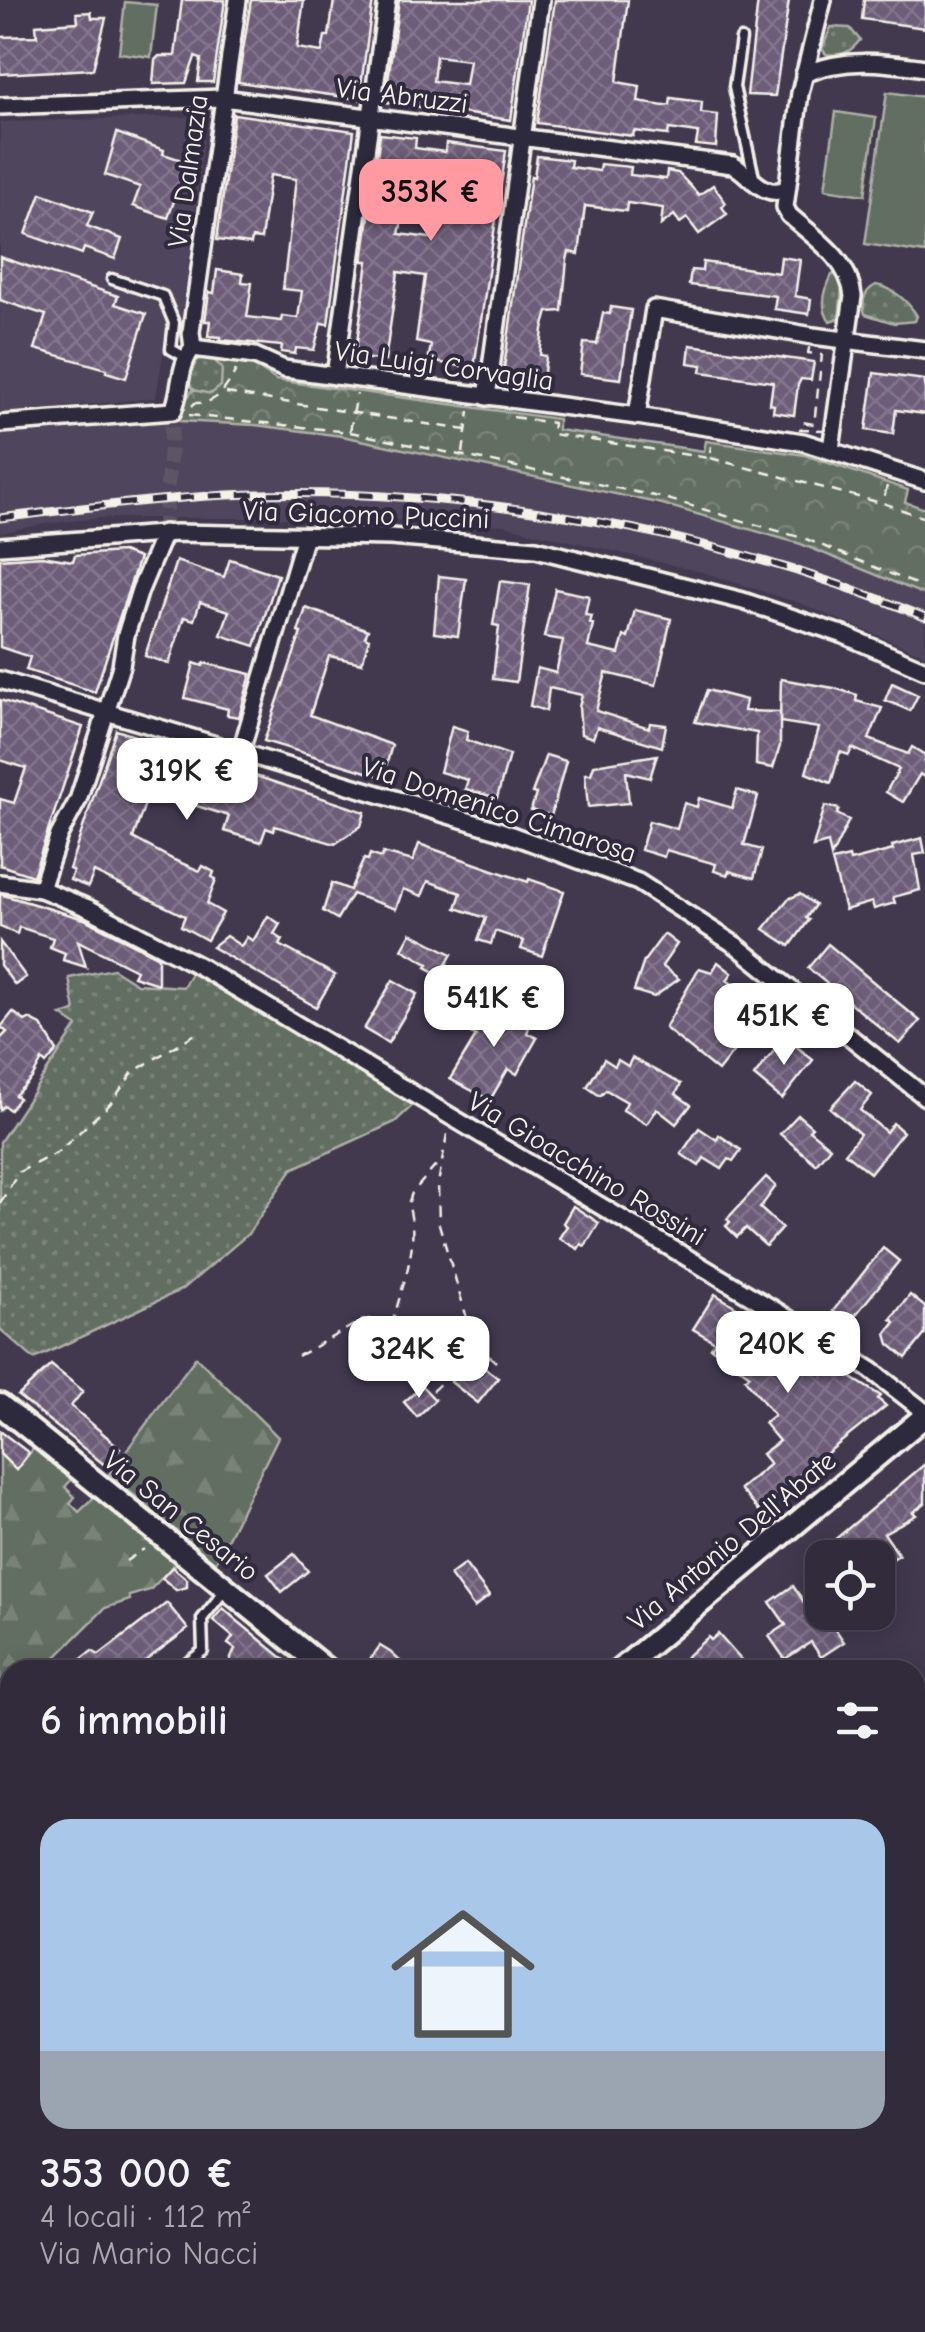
<!DOCTYPE html>
<html lang="it">
<head>
<meta charset="utf-8">
<style>
  :root { --surface:#322b3b; --page:#3d3746; --text:#f1f3f6; --muted:#a8a7af; --line:#4d4755; --accent:#ff9aa2 }
  body { margin:0; font-family:"Comic Neue",sans-serif; background:var(--page); color:var(--text); height:100vh; display:flex; flex-direction:column; font-size:38px; white-space:nowrap }
  * { box-sizing:border-box; margin:0 }
  p { font-size:32px; color:var(--muted) }
  .icon { flex:none; width:55px; height:55px; fill:none; stroke:currentColor; stroke-width:2; stroke-linecap:round; stroke-linejoin:round }
  .map { position:relative; flex:1; overflow:hidden }
  .panel { position:absolute; left:0px; top:1660px; width:925px; height:672px; display:flex; flex-direction:column; background:var(--surface); border-radius:30px 30px 0 0; box-shadow:0 5px 25px #0003,0 0 0 2px var(--line) }
  .panel>* { flex:none }
  .tools { position:absolute; left:805px; top:1540px; display:grid; gap:20px }
  .tools a { display:grid; place-items:center; width:90px; height:90px; border-radius:20px; background:var(--surface); box-shadow:0 5px 25px #0003,0 0 0 2px var(--line); font-size:50px }
  .price { position:absolute; translate:-50% -85px; padding:0 22px; border-radius:20px; background:#fff; color:#222; font-size:32px; line-height:65px; filter:drop-shadow(0 2px 5px #0008) }
  .price::after { content:''; position:absolute; left:50%; top:60px; width:30px; height:22px; margin-left:-15px; background:inherit; clip-path:polygon(0 0,100% 0,50% 100%) }
  .price.active { background:var(--accent); color:#111 }
  ul { padding:0; list-style:none }
  li { display:grid; align-content:center; gap:20px; height:530px; padding:0 40px }
  li span { display:grid; place-items:center; height:310px; border-radius:30px; color:#555 }
  li>.icon { margin-inline-start:auto }
  span .icon { width:180px; height:180px; fill:#fffc; stroke-width:1 }
  li b { font-size:42px }
  h2 { display:flex; justify-content:space-between; align-items:center; height:120px; padding:0 40px; font-size:42px }
  .map>svg:first-child { display:block }
  .built { fill:#4f445c }
  .grass { fill:url(#grass-dots); stroke:#acb0a5; stroke-width:2.5 }
  .forest { fill:url(#forest-firs); stroke:#acb0a5; stroke-width:2.5 }
  .park { fill:url(#park-crowns); stroke:#acb0a5; stroke-width:2.5 }
  .pitch { fill:#636e62; stroke:#acb0a5; stroke-width:2.5 }
  .building { fill:url(#building-cross-hatch); stroke:#f4f1e8; stroke-width:2.5; fill-rule:evenodd }
  .lines { fill:none; stroke-linecap:round; stroke-linejoin:round }
  .minor-tunnel { stroke:#5d5566; stroke-width:15; stroke-dasharray:15 8; stroke-linecap:butt }
  .service-casing { stroke:#f4f1e8; stroke-width:15 }
  .minor-casing { stroke:#f4f1e8; stroke-width:22 }
  .secondary-casing { stroke:#f4f1e8; stroke-width:28 }
  .path { stroke:#f4f1e8; stroke-width:2.5; stroke-dasharray:10 8; stroke-linecap:butt }
  .service { stroke:#2f2a3d; stroke-width:8 }
  .minor { stroke:#2f2a3d; stroke-width:15 }
  .secondary { stroke:#2f2a3d; stroke-width:20 }
  .rail-casing { stroke:#f4f1e8; stroke-width:9 }
  .rail { stroke:#2f2a3d; stroke-width:5; stroke-dasharray:15; stroke-linecap:butt }
  .labels { text-anchor:middle; dominant-baseline:central; stroke-width:8; stroke-linejoin:round; paint-order:stroke }
  .street-label { font-size:28px; fill:#f4f1e8; stroke:#2f2a3d }
</style>
</head>
<body>
<div class="map">
<svg width="925" height="2332" viewBox="0 0 925 2332">
  <defs>
    <pattern id="grass-dots" width="8" height="8" patternUnits="userSpaceOnUse" patternTransform="scale(2.5)"><rect width="8" height="8" fill="#636e62"/><path d="M2 2h.1M6 6h.1" fill="none" stroke="#7a8378" stroke-width="1.8" stroke-linecap="round"/></pattern>
    <pattern id="forest-firs" width="22" height="20" patternUnits="userSpaceOnUse" patternTransform="scale(2.5)"><rect width="22" height="20" fill="#636e62"/><path d="M5 1l3.5 6h-7zM16 11l3.5 6h-7z" fill="#7a8378"/></pattern>
    <pattern id="park-crowns" width="20" height="18" patternUnits="userSpaceOnUse" patternTransform="scale(2.5)"><rect width="20" height="18" fill="#636e62"/><path d="M2 6a3 3 0 1 1 6 0M12 15a3 3 0 1 1 6 0" fill="none" stroke="#7a8378"/></pattern>
    <pattern id="building-cross-hatch" width="8" height="8" patternUnits="userSpaceOnUse" patternTransform="scale(2.5)"><rect width="8" height="8" fill="#6d5d79"/><path d="M0 0l8 8M0 8l8-8" fill="none" stroke="#82758c"/></pattern>
  </defs>
  <rect width="100%" height="100%" fill="#42394f"/>
  <filter id="ink" filterUnits="userSpaceOnUse"><feTurbulence type="fractalNoise" baseFrequency=".01" numOctaves="2"/><feDisplacementMap in="SourceGraphic" scale="20" xChannelSelector="R" yChannelSelector="G"/><feConvolveMatrix kernelMatrix="1 2 1 2 8 2 1 2 1" color-interpolation-filters="sRGB"/></filter>
  <g filter="url(#ink)">
    <!-- built -->
    <g class="built">
      <polygon points="207,116 181,322 168,323 156,398 0,413 0,122"/>
      <polygon points="179,421 255,425 342,436 737,523 801,544 925,595 925,655 802,604 705,573 503,525 347,518 99,518 43,524 0,533 0,434"/>
      <polygon points="10,2005 10,2132 0,2113 0,2010"/>
    </g>
    <!-- grass -->
    <g class="grass">
      <path d="M831 27 850 28 860 40C851 52 841 57 826 54L822 49Z"/>
      <path d="M837 273 842 289 839 318 830 321C819 308 825 289 832 275Z"/>
      <path d="M876 285C893 288 908 301 917 316L915 321 894 323 865 314C861 302 864 291 876 285Z"/>
      <circle cx="206" cy="376" r="18"/>
      <polygon points="113,969 137,984 183,987 193,970 413,1105 395,1122 292,1169 248,1234 183,1289 34,1359 0,1329 0,1142 77,1026 61,1015 75,1011 69,978"/>
      <polygon points="0,2113 10,2132 10,2322 184,2323 189,2332 0,2332"/>
      <polygon points="265,2323 536,2323 523,2332 270,2332"/>
    </g>
    <!-- forest -->
    <g class="forest">
      <polygon points="196,1357 278,1437 215,1564 109,1474"/>
      <polygon points="34,1448 72,1479 65,1487 75,1497 70,1503 79,1512 95,1497 177,1562 150,1590 129,1596 130,1600 105,1608 43,1670 10,1670 10,1701 0,1710 0,1454 16,1470"/>
    </g>
    <!-- park -->
    <polygon class="park" points="213,359 255,366 276,380 558,419 558,430 704,451 706,441 805,455 908,490 905,502 925,509 925,595 801,544 662,504 342,436 255,425 180,421 181,406 193,390 211,394 221,386 222,368"/>
    <!-- pitch -->
    <g class="pitch">
      <polygon points="125,2 157,5 151,57 119,53"/>
      <polygon points="887,92 925,97 925,253 865,244"/>
      <polygon points="836,112 876,118 865,195 825,189"/>
    </g>
    <!-- building -->
    <g class="building">
      <polygon points="182,0 225,0 213,82 198,82 201,59 195,57 186,83 153,84 155,60 159,56 175,56"/>
      <polygon points="251,0 304,0 297,48 322,52 325,36 329,36 334,0 373,0 359,99 238,82"/>
      <path d="M399 0H528L511 120 385 102ZM436 56 469 60 465 85 433 81Z"/>
      <polygon points="555,0 628,0 617,82 640,86 638,102 664,106 670,105 671,98 702,102 701,113 718,115 716,147 696,145 698,133 669,129 668,135 634,131 633,136 537,123"/>
      <polygon points="758,0 789,0 775,96 747,95"/>
      <polygon points="864,0 925,0 925,28 862,19"/>
      <polygon points="91,12 92,18 106,18 93,69 0,74 0,37 37,36 36,25 78,22 77,13"/>
      <polygon points="234,114 354,131 328,324 321,323 314,350 296,348 295,354 281,352 282,346 221,340 221,337 208,336 210,321 205,321 209,292 214,293 217,270 243,274 242,282 252,283 247,317 281,321 282,316 298,318 302,291 283,289 296,179 270,175 261,239 252,238 251,244 217,240"/>
      <polygon points="117,133 164,150 163,154 188,162 168,218 133,206 140,187 105,175"/>
      <path d="M380 134 416 138 415 148 445 152 446 143 506 151 474 368 428 361 431 345 416 342 425 276 398 272 385 361 355 357 368 261H363ZM410 184 440 188 439 194 445 195 440 232 432 231 431 238 399 234Z"/>
      <polygon points="537,156 571,160 570,167 599,171 600,164 631,167 630,175 666,179 667,171 678,173 699,195 713,185 726,203 722,207 727,214 699,234 687,218 680,223 674,215 661,225 663,208 627,203 626,211 585,206 579,254 569,252 567,260 562,311 548,312 543,329 540,355 546,356 542,388 502,382 531,176 534,177"/>
      <polygon points="41,193 93,212 87,226 122,239 115,259 84,248 82,254 26,234"/>
      <polygon points="0,257 118,296 115,304 146,314 126,378 106,372 107,369 35,349 46,315 0,300"/>
      <polygon points="781,257 800,260 795,296 811,299 809,314 774,309 776,296 689,285 691,270 702,271 703,262 779,273"/>
      <polygon points="611,307 631,310 621,379 580,374 584,343 597,344 603,313 610,314"/>
      <polygon points="690,345 814,362 811,380 801,379 798,385 794,415 773,412 774,405 770,404 773,382 701,372 702,365 688,363"/>
      <polygon points="874,373 925,380 925,414 896,410 893,434 866,430"/>
      <polygon points="122,552 139,558 95,692 26,670 30,657 0,647 0,559 42,556 73,561 75,555"/>
      <polygon points="230,559 278,575 255,646 221,635 229,611 200,602 194,620 184,617 169,664 145,656 176,561 224,577"/>
      <polygon points="439,576 466,579 458,636 434,633"/>
      <polygon points="500,581 530,585 516,682 493,679 499,626 493,625"/>
      <polygon points="555,589 589,596 585,615 592,616 590,623 593,624 588,647 619,654 624,636 628,638 635,610 671,619 656,685 606,673 596,711 649,728 650,723 666,725 662,747 597,727 593,738 581,734 579,707 582,695 549,688 546,711 530,706 537,668 556,673 563,640 544,637"/>
      <polygon points="306,608 368,630 365,637 369,639 362,663 329,656 310,715 392,745 383,777 264,741 301,633 298,632"/>
      <polygon points="194,663 203,666 204,663 251,674 239,717 227,715 228,709 185,698"/>
      <polygon points="781,679 834,688 857,695 856,701 882,708 869,739 908,754 912,747 925,755 925,778 920,774 903,802 886,792 899,769 852,748 849,755 840,752 831,783 806,773 819,728 780,722"/>
      <polygon points="892,683 918,695 910,711 885,700"/>
      <polygon points="707,690 746,700 744,711 780,712 780,746 773,768 756,765 757,733 695,722"/>
      <polygon points="0,700 83,727 33,876 0,865 0,799 14,803 26,768 0,760"/>
      <polygon points="452,726 468,731 466,740 509,755 497,798 465,789 468,780 440,772"/>
      <polygon points="116,730 193,755 188,772 217,782 222,765 365,812 361,826 335,844 275,826 274,831 266,828 261,842 224,831 229,816 178,800 177,804 148,795 133,838 174,860 200,871 203,866 214,872 212,877 216,879 207,904 223,913 207,940 181,926 185,916 94,872 88,887 70,880 73,871 69,869"/>
      <polygon points="546,755 566,761 551,816 531,810 536,794 532,793"/>
      <polygon points="657,755 650,778 626,772 629,803 588,807 585,774 591,774 594,765"/>
      <polygon points="737,790 758,796 744,845 762,850 754,878 729,871 728,875 714,871 716,864 666,850 664,857 641,850 649,821 677,829 684,803 697,807 699,798 732,808"/>
      <polygon points="825,806 839,809 837,814 849,820 831,857 828,843 813,847"/>
      <polygon points="922,838 925,853 914,855 920,890 893,897 895,903 874,909 872,902 845,910 832,861 849,857 850,861 893,850 892,846"/>
      <polygon points="419,844 528,882 529,879 564,891 542,956 521,949 524,941 495,931 491,944 478,940 486,918 456,908 461,893 428,881 422,896 403,889 396,909 352,894 337,919 323,911 332,883 350,890 364,859 368,860 370,854 381,858 383,853 413,861"/>
      <polygon points="0,894 84,919 158,957 158,984 133,976 136,970 78,941 86,967 63,960 65,953 50,947 53,938 19,927 17,934 0,927"/>
      <polygon points="800,894 815,905 806,918 809,920 790,946 764,929 788,899"/>
      <polygon points="268,916 280,924 274,934 283,940 280,945 335,975 316,1007 212,947 226,936 241,946 247,937 253,941"/>
      <polygon points="411,933 452,954 440,975 426,967 428,964 402,949"/>
      <polygon points="664,934 677,944 662,966 679,979 654,997 634,991 644,961"/>
      <polygon points="0,942 26,977 15,985 0,965"/>
      <polygon points="828,944 920,1021 900,1044 808,968"/>
      <polygon points="718,962 732,973 727,980 766,1010 718,1071 665,1028 699,968 712,972"/>
      <polygon points="393,980 417,994 388,1043 364,1029"/>
      <polygon points="491,999 531,1022 527,1033 537,1038 517,1074 508,1069 490,1100 450,1079 476,1036 471,1034"/>
      <polygon points="13,1012 25,1021 29,1019 41,1025 57,1051 46,1064 42,1060 32,1078 15,1095 19,1098 10,1110 4,1106 0,1110 0,1039 7,1032 1,1027"/>
      <polygon points="785,1037 813,1060 782,1099 754,1076"/>
      <polygon points="632,1058 681,1084 676,1094 691,1105 676,1124 657,1109 647,1124 623,1110 627,1102 606,1090 600,1096 587,1087 604,1059 615,1066 618,1060 628,1066"/>
      <polygon points="855,1081 872,1095 860,1110 886,1132 893,1123 903,1132 870,1173 845,1153 860,1134 830,1108"/>
      <polygon points="798,1115 812,1127 809,1130 830,1147 816,1164 780,1134"/>
      <polygon points="699,1128 717,1140 719,1135 741,1150 733,1161 729,1159 722,1169 704,1158 699,1166 681,1154"/>
      <polygon points="766,1177 776,1186 760,1208 782,1228 766,1246 746,1228 737,1237 726,1226 730,1222 727,1219"/>
      <polygon points="573,1206 599,1223 585,1246 581,1244 578,1249 559,1238 567,1226 563,1223"/>
      <polygon points="883,1248 899,1261 849,1323 833,1311"/>
      <polygon points="715,1294 881,1396 878,1399 886,1406 782,1489 786,1493 762,1514 740,1489 770,1464 762,1454 779,1441 764,1423 774,1415 745,1379 750,1375 711,1348 715,1342 693,1329"/>
      <polygon points="910,1295 925,1307 925,1334 906,1358 889,1344 886,1334 895,1322 891,1319"/>
      <polygon points="470,1357 498,1378 478,1403 451,1382"/>
      <polygon points="51,1365 83,1391 71,1406 120,1448 106,1466 18,1396"/>
      <polygon points="422,1386 435,1400 417,1417 404,1402"/>
      <polygon points="0,1431 29,1453 16,1470 0,1454"/>
      <polygon points="925,1464 925,1503 913,1512 916,1515 884,1533 899,1555 878,1567 878,1558 834,1558 826,1547"/>
      <polygon points="294,1554 308,1571 282,1592 268,1574"/>
      <polygon points="465,1564 489,1596 474,1608 450,1575"/>
      <polygon points="172,1567 187,1579 187,1587 176,1590 162,1578"/>
      <polygon points="793,1586 819,1624 828,1618 844,1642 821,1657 811,1642 785,1659 769,1636 786,1625 770,1602"/>
      <polygon points="167,1603 188,1629 133,1670 67,1670 92,1651 99,1655"/>
      <polygon points="223,1608 234,1618 297,1670 226,1670 235,1649 228,1644 233,1637 213,1620"/>
      <polygon points="718,1634 750,1670 680,1670 689,1662 685,1658 708,1637 711,1640"/>
      <polygon points="380,1646 390,1652 410,1670 362,1670"/>
    </g>
    <g class="lines">
      <!-- minor-tunnel -->
      <polyline class="minor-tunnel" points="164,533 173,411"/>
      <!-- service casing -->
      <g class="service-casing">
        <g id="service">
          <polyline points="741,39 734,87 754,177"/>
          <polyline points="112,279 163,296 174,323 171,349 185,357"/>
          <polyline points="178,1670 203,1651 202,1619 225,1590"/>
          <polyline points="0,1850 10,1845"/>
          <polyline points="8,1936 10,1935"/>
          <polyline points="805,2332 813,2322"/>
        </g>
      </g>
      <!-- minor casing -->
      <g class="minor-casing">
        <g id="minor">
          <path d="M823 0 800 93 785 207 789 215C815 238 849 259 853 296L831 449"/>
          <path d="M804 74C845 57 882 62 925 68"/>
          <path d="M0 106 223 98 733 165C751 175 763 199 786 189"/>
          <polyline points="193,348 255,356 284,369 637,416 803,442 925,481"/>
          <polyline points="193,348 191,332 238,0"/>
          <polyline points="335,376 387,0"/>
          <polyline points="487,397 541,0"/>
          <polyline points="637,416 654,309 813,336 925,350"/>
          <path d="M0 424 173 411C182 390 178 366 193 348"/>
          <polyline points="0,546 176,533 390,537 536,549 743,601 844,635 925,670"/>
          <polyline points="0,680 498,830 638,882 737,946 925,1097"/>
          <polyline points="240,754 305,536"/>
          <polyline points="0,883 41,889 88,908 199,966 773,1309 871,1370 925,1412"/>
          <polyline points="41,889 59,835 78,800 121,666 126,635 140,590 164,533"/>
          <polyline points="915,1879 925,1871"/>
          <polyline points="915,2230 925,2217"/>
          <polyline points="228,2322 233,2332"/>
          <polyline points="537,2332 548,2322"/>
          <polyline points="561,2332 568,2322"/>
          <polyline points="837,2332 845,2322"/>
        </g>
      </g>
      <!-- secondary casing -->
      <g class="secondary-casing">
        <g id="secondary">
          <polyline points="0,1405 327,1670"/>
          <polyline points="620,1670 925,1416"/>
          <polyline points="0,1980 10,1975"/>
          <polyline points="915,2137 925,2145"/>
        </g>
      </g>
      <!-- path -->
      <g class="path">
        <polygon points="810,344 833,348 840,358 831,421 825,430 800,429 802,422 814,424 822,355 808,353"/>
        <polyline points="226,393 466,430"/>
        <path d="M192 406 195 403C218 404 226 388 236 370"/>
        <polyline points="189,415 350,432 664,498 806,539 925,588"/>
        <polyline points="513,417 553,423 552,434 709,458 711,446"/>
        <polyline points="350,431 357,394"/>
        <polyline points="463,453 469,411"/>
        <polyline points="710,458 881,503"/>
        <polyline points="887,486 883,503 925,518"/>
        <polyline points="447,1134 438,1184 439,1224 472,1335 477,1345 496,1362"/>
        <polyline points="0,1203 19,1172 58,1152 110,1104 133,1072 197,1033"/>
        <path d="M392 1325C402 1284 421 1245 408 1204L412 1193 440 1161"/>
        <polyline points="298,1356 361,1321 373,1318 392,1325 411,1341 455,1357"/>
        <path d="M432 1391C448 1379 458 1354 471 1337"/>
        <polyline points="126,1561 144,1549"/>
      </g>
      <!-- service -->
      <use href="#service" class="service"/>
      <!-- minor -->
      <use href="#minor" class="minor"/>
      <!-- secondary -->
      <use href="#secondary" class="secondary"/>
      <!-- rail casing -->
      <g class="rail-casing">
        <path id="rail" d="M0 518C75 509 151 499 227 495 463 485 706 528 925 617"/>
      </g>
      <!-- rail -->
      <use href="#rail" class="rail"/>
    </g>
  </g>
  <g class="labels">
    <!-- street labels -->
    <g class="street-label">
      <text transform="translate(402 96) rotate(7)">Via Abruzzi</text>
      <text transform="translate(188 171) rotate(-82)">Via Dalmazia</text>
      <text transform="translate(444 366) rotate(8)">Via Luigi Corvaglia</text>
      <text transform="translate(366 515) rotate(2)">Via Giacomo Puccini</text>
      <text transform="translate(499 810) rotate(18)">Via Domenico Cimarosa</text>
      <text transform="translate(587 1169) rotate(31)">Via Gioacchino Rossini</text>
      <text transform="translate(181 1516) rotate(39)">Via San Cesario</text>
      <text transform="translate(732 1541) rotate(-40)">Via Antonio Dell'Abate</text>
    </g>
  </g>
</svg>
<div class="tools">
<a><svg class="icon" aria-label="locate" viewBox="0 0 24 24"><circle cx="12" cy="12" r="6"/><path d="M12 2v4M12 18v4M2 12h4M18 12h4"/></svg></a>
</div>
<b class="price active" style="left:431px;top:244px">353K €</b>
<b class="price" style="left:187px;top:823px">319K €</b>
<b class="price" style="left:494px;top:1050px">541K €</b>
<b class="price" style="left:784px;top:1068px">451K €</b>
<b class="price" style="left:788px;top:1396px">240K €</b>
<b class="price" style="left:419px;top:1401px">324K €</b>
<section class="panel">
<h2>6 immobili<svg class="icon" aria-label="filters" viewBox="0 0 24 24"><path d="M4 7h16M4 17h16"/><circle cx="9" cy="7" r="2"/><circle cx="15" cy="17" r="2"/></svg></h2>
<ul>
<li><span style="background:linear-gradient(#a9c7e8 75%,#9aa5b1 0)"><svg class="icon" aria-label="home" viewBox="0 0 24 24"><path d="M3 11l9-7 9 7M6 9v11h12V9"/></svg></span><div><b>353 000 €</b><p>4 locali · 112 m²</p><p>Via Mario Nacci</p></div></li>
</ul>
</section>
</div>
</body>
</html>
